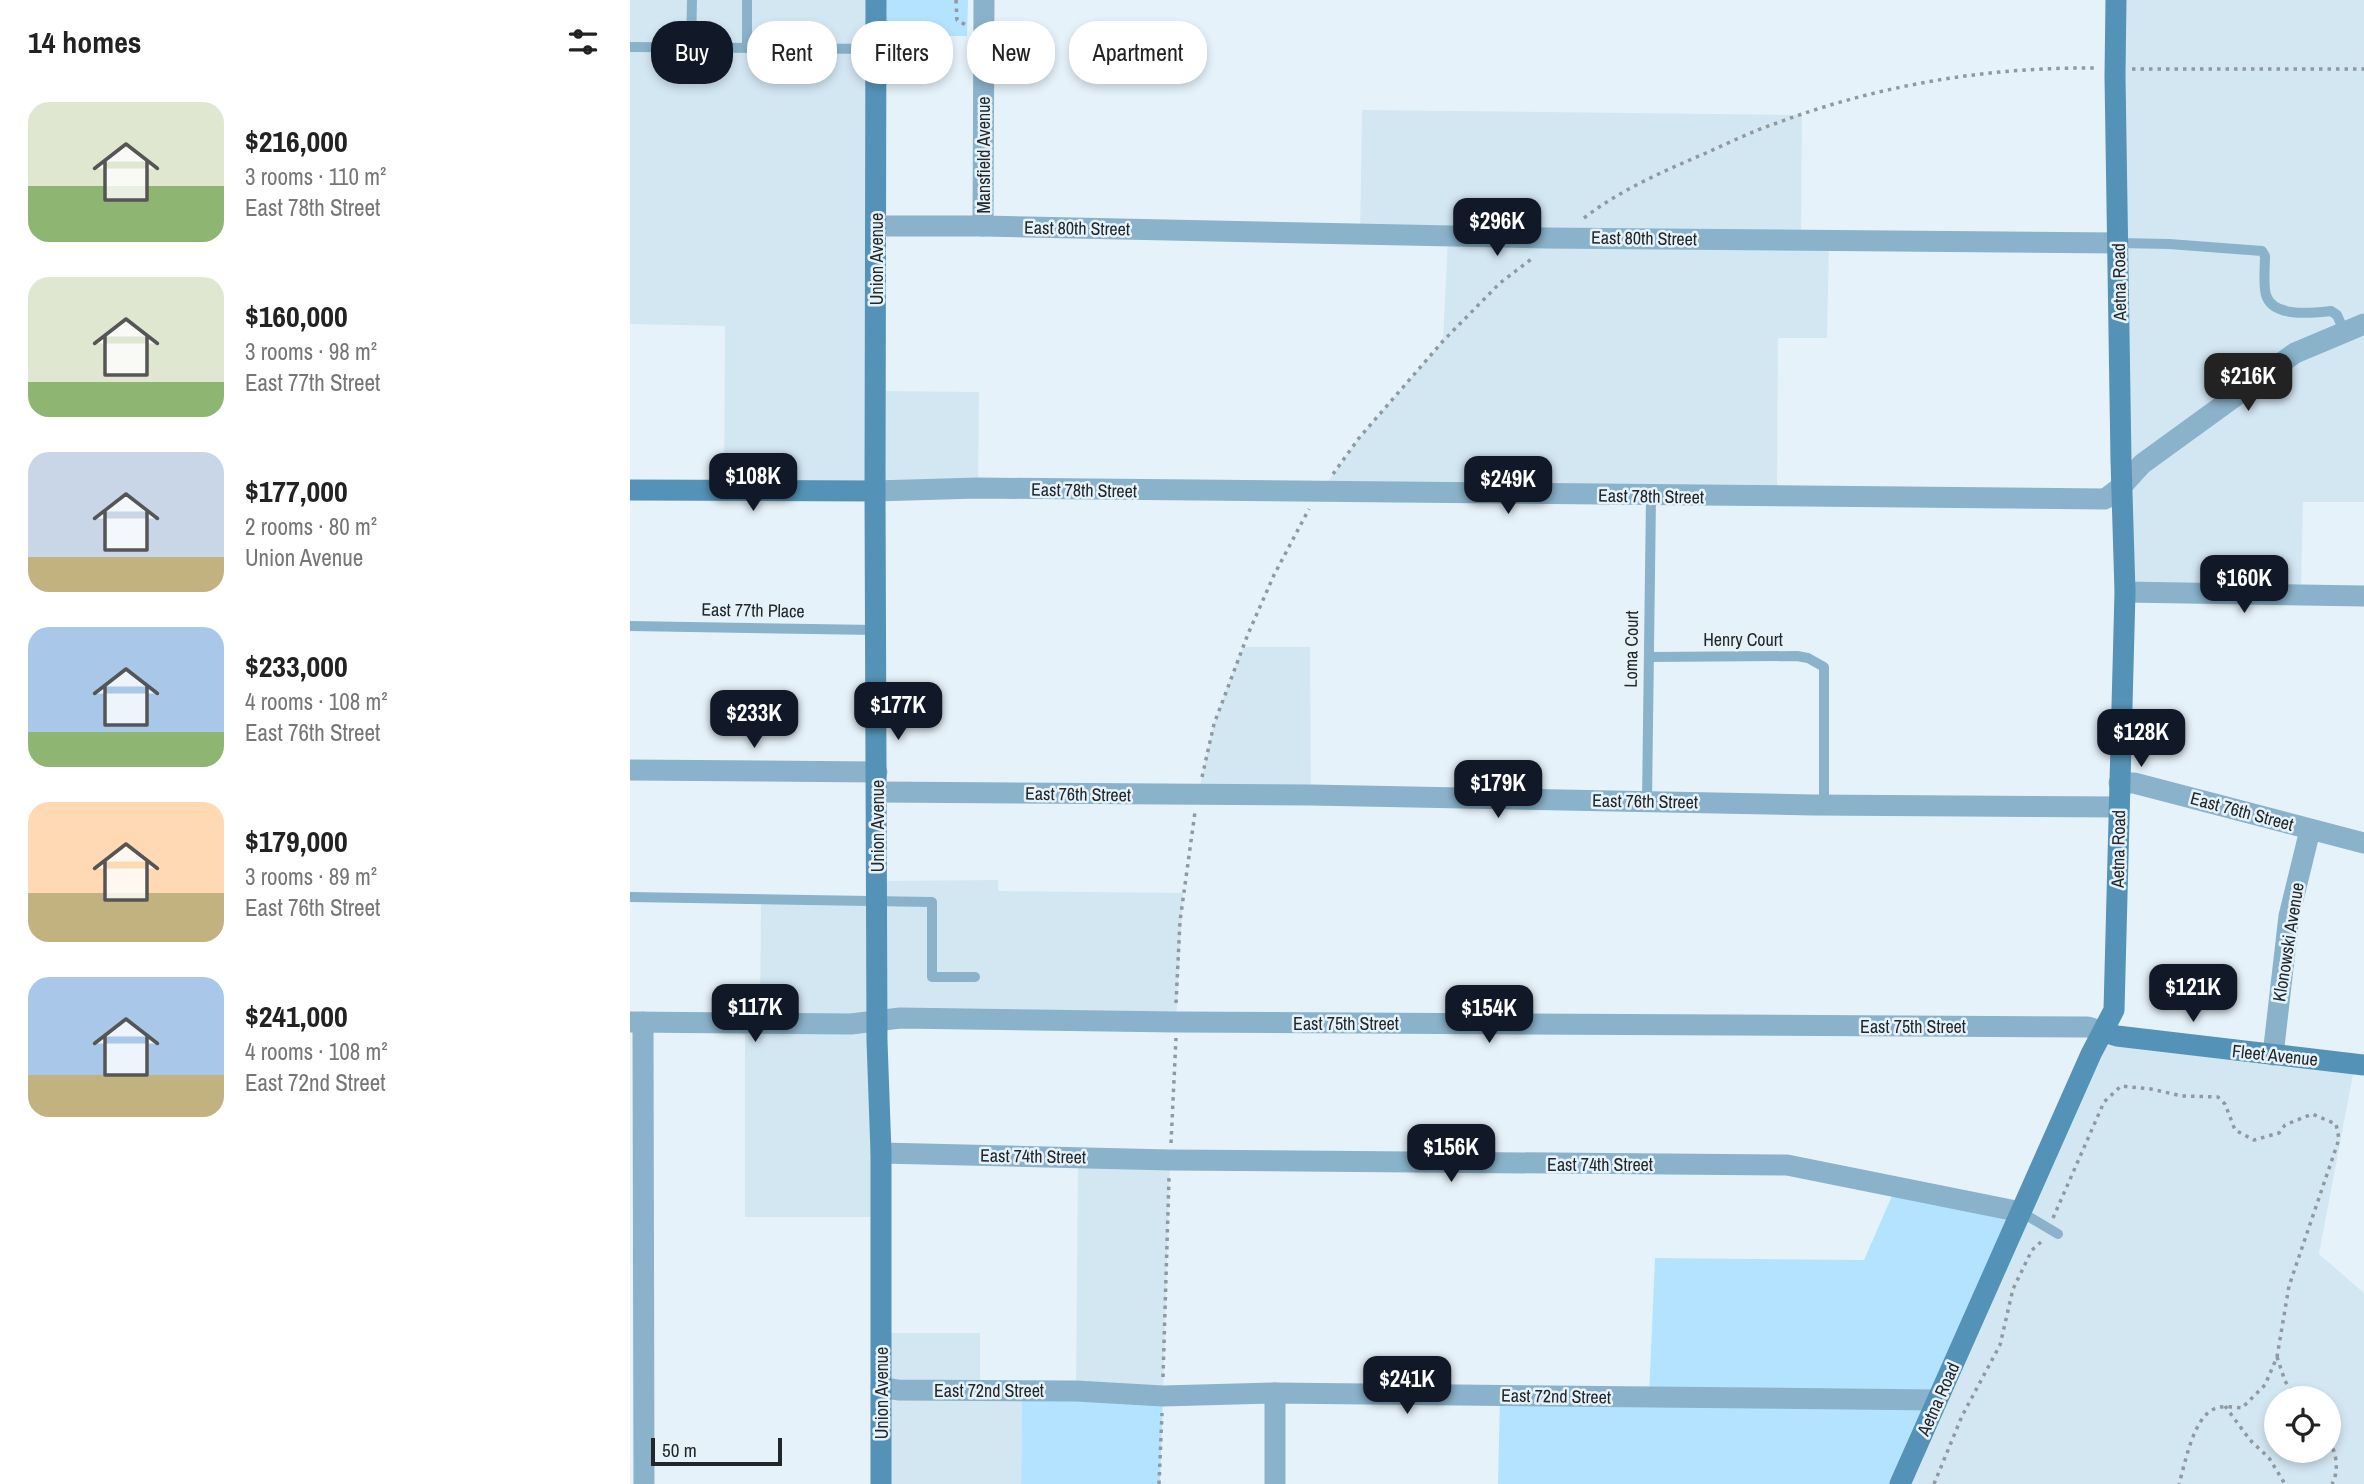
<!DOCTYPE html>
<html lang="en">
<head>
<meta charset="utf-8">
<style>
  :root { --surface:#fff; --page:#f2f2f2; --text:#222; --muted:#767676; --accent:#111827 }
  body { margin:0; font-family:"Archivo Narrow",sans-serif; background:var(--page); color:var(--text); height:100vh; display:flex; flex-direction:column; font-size:26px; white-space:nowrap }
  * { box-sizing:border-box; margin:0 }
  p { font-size:23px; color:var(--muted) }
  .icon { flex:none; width:38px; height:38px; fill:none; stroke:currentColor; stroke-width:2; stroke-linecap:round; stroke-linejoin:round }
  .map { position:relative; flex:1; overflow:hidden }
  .details { display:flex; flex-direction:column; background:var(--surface); width:630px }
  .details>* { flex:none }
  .banner { position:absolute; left:21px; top:21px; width:665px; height:63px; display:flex; gap:14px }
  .fabs { position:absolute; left:1634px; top:1386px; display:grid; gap:14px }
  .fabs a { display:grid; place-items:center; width:77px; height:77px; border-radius:50%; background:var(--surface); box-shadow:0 4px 10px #0003; font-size:35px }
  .scale { position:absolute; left:21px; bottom:18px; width:131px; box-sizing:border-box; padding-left:7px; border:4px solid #222729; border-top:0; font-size:19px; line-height:24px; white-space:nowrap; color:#222729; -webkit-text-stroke:5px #e6f2fa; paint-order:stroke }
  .price { position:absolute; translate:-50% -60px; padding:0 16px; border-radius:14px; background:var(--accent); color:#fff; font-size:23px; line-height:46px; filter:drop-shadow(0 2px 4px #0008) }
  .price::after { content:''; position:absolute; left:50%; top:42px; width:21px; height:16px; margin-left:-10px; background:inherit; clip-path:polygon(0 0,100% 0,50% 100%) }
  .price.active { background:#222; color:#fff }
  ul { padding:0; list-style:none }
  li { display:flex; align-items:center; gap:21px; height:175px; padding:0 28px }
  li span { display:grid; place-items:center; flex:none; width:196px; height:140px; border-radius:21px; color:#555 }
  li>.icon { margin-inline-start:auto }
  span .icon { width:84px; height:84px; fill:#fffc; stroke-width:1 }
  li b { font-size:30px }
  h2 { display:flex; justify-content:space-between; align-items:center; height:84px; padding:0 28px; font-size:30px }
  .chip { padding:0 24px; border-radius:28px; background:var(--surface); box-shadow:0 4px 10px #0003; font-size:24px; line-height:63px }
  .chip.active { background:var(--accent); color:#fff }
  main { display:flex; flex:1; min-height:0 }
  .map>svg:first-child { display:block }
  .built { fill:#d3e7f3; fill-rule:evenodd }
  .green { fill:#b4e3ff }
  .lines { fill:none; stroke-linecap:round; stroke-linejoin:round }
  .path { stroke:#90999f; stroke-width:3.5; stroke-dasharray:3.5 5; stroke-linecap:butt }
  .lane { stroke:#8ab2ca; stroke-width:10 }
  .street { stroke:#8ab2ca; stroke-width:21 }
  .secondary { stroke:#5493b7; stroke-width:21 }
  .labels { text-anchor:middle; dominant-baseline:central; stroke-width:5; stroke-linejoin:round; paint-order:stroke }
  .street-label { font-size:18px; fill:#222729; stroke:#e6f2fa }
</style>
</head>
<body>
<main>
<section class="details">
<h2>14 homes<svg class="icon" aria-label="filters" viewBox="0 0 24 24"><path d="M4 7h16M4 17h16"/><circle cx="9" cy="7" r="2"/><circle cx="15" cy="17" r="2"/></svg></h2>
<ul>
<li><span style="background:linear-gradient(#dfe7d0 60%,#8fb573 0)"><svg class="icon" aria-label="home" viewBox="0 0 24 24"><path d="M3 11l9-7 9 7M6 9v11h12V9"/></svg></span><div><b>$216,000</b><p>3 rooms · 110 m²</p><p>East 78th Street</p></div></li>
<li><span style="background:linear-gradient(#dfe7d0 75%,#8fb573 0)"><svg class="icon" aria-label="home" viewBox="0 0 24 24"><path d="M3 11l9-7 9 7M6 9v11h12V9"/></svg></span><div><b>$160,000</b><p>3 rooms · 98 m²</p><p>East 77th Street</p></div></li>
<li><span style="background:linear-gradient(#c9d6e8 75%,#c2b280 0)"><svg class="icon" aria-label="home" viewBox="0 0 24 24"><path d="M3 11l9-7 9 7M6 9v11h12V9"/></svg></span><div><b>$177,000</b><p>2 rooms · 80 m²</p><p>Union Avenue</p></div></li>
<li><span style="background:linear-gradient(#a9c7e8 75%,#8fb573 0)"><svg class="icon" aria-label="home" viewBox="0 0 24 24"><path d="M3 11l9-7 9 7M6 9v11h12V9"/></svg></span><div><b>$233,000</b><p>4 rooms · 108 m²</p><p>East 76th Street</p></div></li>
<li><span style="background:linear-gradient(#ffd9b3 65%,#c2b280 0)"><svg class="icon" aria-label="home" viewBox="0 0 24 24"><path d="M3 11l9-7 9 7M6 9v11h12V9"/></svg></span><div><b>$179,000</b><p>3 rooms · 89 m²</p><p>East 76th Street</p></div></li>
<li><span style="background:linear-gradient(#a9c7e8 70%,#c2b280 0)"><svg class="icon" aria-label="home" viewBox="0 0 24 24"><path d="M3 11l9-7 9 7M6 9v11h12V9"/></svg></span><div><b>$241,000</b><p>4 rooms · 108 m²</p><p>East 72nd Street</p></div></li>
</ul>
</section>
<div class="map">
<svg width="1734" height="1484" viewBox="0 0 1734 1484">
  <rect width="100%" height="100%" fill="#e6f2fa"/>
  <!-- built -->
  <g class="built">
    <polygon points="0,0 246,0 246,391 349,392 348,488 94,491 95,326 0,324"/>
    <polygon points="1486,0 1734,0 1734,502 1673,502 1671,595 1495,592"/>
    <polygon points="732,110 1172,115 1171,239 1199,240 1197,338 1148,338 1147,497 690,493 729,438 813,341 818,236 730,234"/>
    <polygon points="613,647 680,647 681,795 568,795 584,724"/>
    <polygon points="368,880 368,891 553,893 546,1022 248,1021 251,1217 115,1217 115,1023 130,1023 131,899 246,902 247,881"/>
    <path d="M1474 1032 1725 1064 1689 1254 1734 1293V1484H1270ZM1647 1398H1699V1451H1647Z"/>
    <polygon points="448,1157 540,1160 533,1396 446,1391"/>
    <polygon points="251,1333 350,1333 350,1389 392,1390 391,1484 251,1484"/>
  </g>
  <!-- green -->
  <g class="green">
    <polygon points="246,0 338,0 337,36 246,36"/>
    <polygon points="1266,1187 1391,1212 1270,1484 868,1484 870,1396 1019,1397 1025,1258 1234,1260"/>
    <polygon points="392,1390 533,1396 530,1484 391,1484"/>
  </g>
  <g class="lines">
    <!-- path -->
    <g class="path">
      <polyline points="326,0 327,20 336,25"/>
      <polyline points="1502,69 1734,69"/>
      <path d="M954 218C990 190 1034 171 1076 153 1098 143 1121 132 1144 124 1248 85 1356 67 1466 68"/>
      <polyline points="703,474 729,438 813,341 870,283 904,257"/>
      <polyline points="572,777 584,724 618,634 644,575 679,509"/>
      <polyline points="546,1003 550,921 565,812"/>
      <polyline points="541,1143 546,1038"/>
      <path d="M1423 1218 1474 1102 1491 1086 1521 1089 1552 1096 1588 1097 1595 1104 1605 1130 1624 1140 1649 1133 1655 1125 1682 1114 1706 1124 1709 1139 1659 1286 1647 1357 1635 1385 1612 1408C1603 1407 1592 1405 1584 1409 1563 1418 1555 1464 1549 1484"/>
      <polyline points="1647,1357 1655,1381 1666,1398"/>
      <polyline points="533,1377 539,1178"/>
      <polyline points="1595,1406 1620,1440 1639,1458 1655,1484"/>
      <path d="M1699 1441C1707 1453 1709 1472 1702 1484"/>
      <polyline points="529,1484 532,1413"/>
      <polyline points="1304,1484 1332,1416 1370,1345 1383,1289 1402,1250 1412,1241"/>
    </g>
    <!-- lane -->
    <g class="lane">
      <polyline points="117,0 117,48"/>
      <polyline points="0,47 245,49"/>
      <polyline points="61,47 62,0"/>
      <path d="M1488 243 1539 244 1632 251 1635 256C1635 268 1633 284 1636 295 1643 318 1682 313 1701 311L1707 315 1714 331"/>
      <polyline points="0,626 246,630"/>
      <polyline points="1019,657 1167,656 1178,658 1194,667 1194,804"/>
      <polyline points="1017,801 1021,497"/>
      <polyline points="0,897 302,902 302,977 345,977"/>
      <polyline points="1391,1212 1428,1234"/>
    </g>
    <!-- street -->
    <g class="street">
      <polyline points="246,226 353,226 914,238 1488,243"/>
      <polyline points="353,226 354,0"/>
      <polyline points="245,491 348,488 1475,499 1492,486 1512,464 1665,353 1734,324"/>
      <polyline points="1495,592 1734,596"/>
      <polyline points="0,770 247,772"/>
      <polyline points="1489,783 1504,783 1734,843"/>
      <polyline points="247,792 681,795 1183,805 1489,807"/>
      <polyline points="0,1022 221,1024 270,1018 546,1022 1458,1027 1474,1032"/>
      <polyline points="13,1022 14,1484"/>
      <polyline points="1643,1055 1659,916 1680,830"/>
      <polyline points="251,1153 540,1160 1157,1165 1391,1212"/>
      <polyline points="251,1387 268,1390 446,1391 533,1396 645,1393 1307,1400"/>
      <polyline points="645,1484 645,1393"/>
    </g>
    <!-- secondary -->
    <g class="secondary">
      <polyline points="246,0 245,491 247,1041 251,1153 251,1484"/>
      <polyline points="0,490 245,491"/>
      <polyline points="1474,1032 1487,1036 1734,1065"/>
      <polyline points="1270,1484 1461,1054 1484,1010 1495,592 1491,460 1485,76 1486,0"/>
    </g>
  </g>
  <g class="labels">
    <!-- street labels -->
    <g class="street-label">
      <text transform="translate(353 155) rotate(-90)">Mansfield Avenue</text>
      <text transform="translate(447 228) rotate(1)">East 80th Street</text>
      <text transform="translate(1014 238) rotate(1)">East 80th Street</text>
      <text transform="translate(246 259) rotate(-90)">Union Avenue</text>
      <text transform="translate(1489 282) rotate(-91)">Aetna Road</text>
      <text transform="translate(454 490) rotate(1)">East 78th Street</text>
      <text transform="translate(1021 496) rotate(1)">East 78th Street</text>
      <text transform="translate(123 610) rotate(1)">East 77th Place</text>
      <text x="1113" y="639">Henry Court</text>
      <text transform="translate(1001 649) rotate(-89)">Loma Court</text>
      <text transform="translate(448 794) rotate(1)">East 76th Street</text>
      <text transform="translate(1015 801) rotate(1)">East 76th Street</text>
      <text transform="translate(1612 811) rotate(15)">East 76th Street</text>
      <text transform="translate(247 826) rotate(-90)">Union Avenue</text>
      <text transform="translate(1488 849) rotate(-89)">Aetna Road</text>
      <text transform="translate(1658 942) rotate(-81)">Klonowski Avenue</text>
      <text x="716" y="1023">East 75th Street</text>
      <text x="1283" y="1026">East 75th Street</text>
      <text transform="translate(1645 1055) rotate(6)">Fleet Avenue</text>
      <text transform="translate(403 1156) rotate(1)">East 74th Street</text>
      <text x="970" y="1164">East 74th Street</text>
      <text x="359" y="1390">East 72nd Street</text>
      <text transform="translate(251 1393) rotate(-90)">Union Avenue</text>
      <text transform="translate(926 1396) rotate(1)">East 72nd Street</text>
      <text transform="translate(1308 1399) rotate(-66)">Aetna Road</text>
    </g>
  </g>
</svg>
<div class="fabs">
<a><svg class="icon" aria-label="locate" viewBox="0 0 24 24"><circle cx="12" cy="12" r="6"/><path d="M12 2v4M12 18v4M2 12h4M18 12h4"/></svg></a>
</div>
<div class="scale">50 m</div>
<b class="price" style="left:867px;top:258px">$296K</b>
<b class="price active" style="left:1618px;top:413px">$216K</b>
<b class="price" style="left:123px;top:513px">$108K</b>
<b class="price" style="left:878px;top:516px">$249K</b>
<b class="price" style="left:1614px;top:615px">$160K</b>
<b class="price" style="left:268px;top:742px">$177K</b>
<b class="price" style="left:124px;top:750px">$233K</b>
<b class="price" style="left:1511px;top:769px">$128K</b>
<b class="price" style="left:868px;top:820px">$179K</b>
<b class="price" style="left:1563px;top:1024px">$121K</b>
<b class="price" style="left:125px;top:1044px">$117K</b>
<b class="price" style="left:859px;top:1045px">$154K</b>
<b class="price" style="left:821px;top:1184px">$156K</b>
<b class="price" style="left:777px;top:1416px">$241K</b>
<div class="banner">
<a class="chip active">Buy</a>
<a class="chip">Rent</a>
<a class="chip">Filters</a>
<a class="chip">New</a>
<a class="chip">Apartment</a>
</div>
</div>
</main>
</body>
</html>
